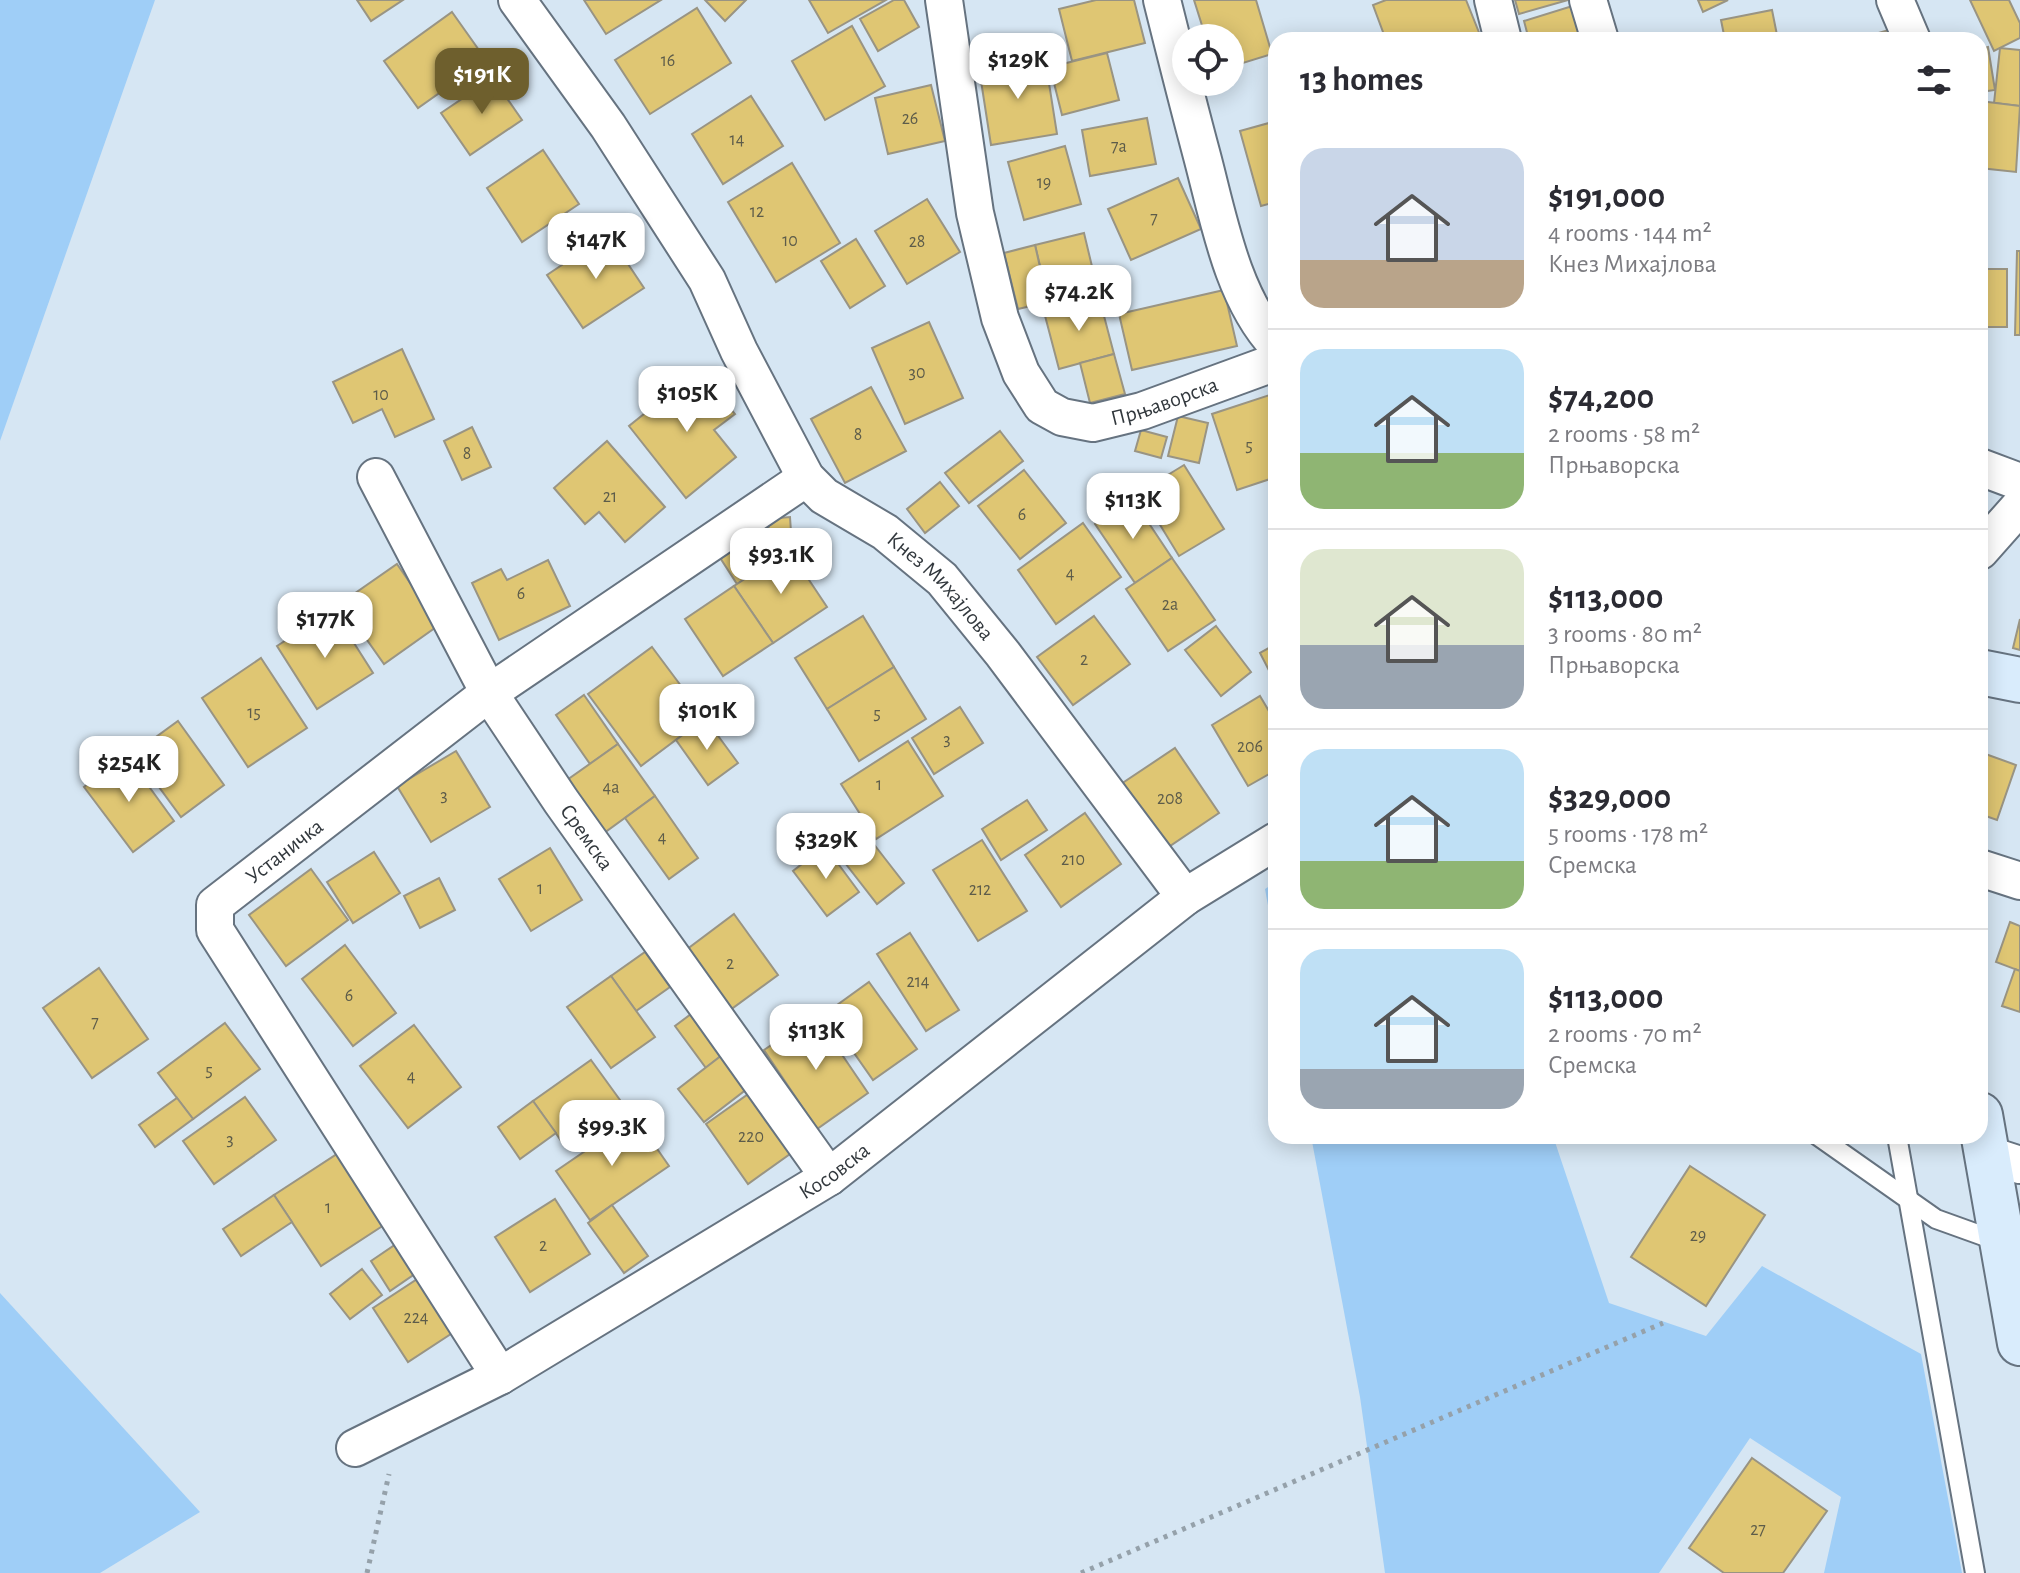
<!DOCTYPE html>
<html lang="en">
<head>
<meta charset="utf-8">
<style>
  :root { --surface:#fff; --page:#f2f2f3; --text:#2b2b33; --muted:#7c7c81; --line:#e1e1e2; --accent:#6e5f2d }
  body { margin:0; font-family:"Alegreya Sans",sans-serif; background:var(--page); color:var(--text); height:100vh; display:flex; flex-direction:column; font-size:30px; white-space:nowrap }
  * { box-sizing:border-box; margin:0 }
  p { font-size:26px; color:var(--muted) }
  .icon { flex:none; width:44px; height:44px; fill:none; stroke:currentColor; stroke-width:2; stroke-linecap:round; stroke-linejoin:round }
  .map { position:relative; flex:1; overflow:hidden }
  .details { position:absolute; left:1268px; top:32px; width:720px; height:1112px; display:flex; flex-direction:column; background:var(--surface); border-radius:24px; box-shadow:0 4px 20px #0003 }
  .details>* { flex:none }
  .controls { position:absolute; left:1172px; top:24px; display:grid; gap:16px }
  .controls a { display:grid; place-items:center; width:72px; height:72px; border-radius:50%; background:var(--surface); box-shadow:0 4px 20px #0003; font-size:40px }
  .price { position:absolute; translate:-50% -68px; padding:0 18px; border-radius:16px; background:#fff; color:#222; font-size:26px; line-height:52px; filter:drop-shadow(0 2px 4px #0008) }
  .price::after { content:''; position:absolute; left:50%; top:48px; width:24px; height:18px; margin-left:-12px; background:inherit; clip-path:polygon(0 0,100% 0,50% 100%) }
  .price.on { background:var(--accent); color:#fff }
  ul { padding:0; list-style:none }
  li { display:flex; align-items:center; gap:24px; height:200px; padding:0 32px }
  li+li { border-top:2px solid var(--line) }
  li span { display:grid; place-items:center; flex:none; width:224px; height:160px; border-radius:24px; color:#555 }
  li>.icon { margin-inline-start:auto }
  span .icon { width:96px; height:96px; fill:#fffc; stroke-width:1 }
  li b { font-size:34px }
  h2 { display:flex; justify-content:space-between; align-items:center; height:96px; padding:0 32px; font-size:34px }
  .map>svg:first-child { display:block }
  .green { fill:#9fcef7 }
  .building { fill:#dfc673; stroke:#999483; stroke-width:2 }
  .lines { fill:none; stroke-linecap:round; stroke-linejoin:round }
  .lane-casing { stroke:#667380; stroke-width:22 }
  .street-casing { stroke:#667380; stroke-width:40 }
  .secondary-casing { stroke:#667380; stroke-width:48 }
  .path { stroke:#95a1aa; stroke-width:5; stroke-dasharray:4 6; stroke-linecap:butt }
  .lane { stroke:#fff; stroke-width:18 }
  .street { stroke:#fff; stroke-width:36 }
  .secondary { stroke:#d9ecfc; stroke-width:44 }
  .labels { text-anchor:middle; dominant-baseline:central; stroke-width:7; stroke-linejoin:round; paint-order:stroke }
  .number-label { font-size:18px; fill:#5d5c4a }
  .street-label { font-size:22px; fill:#32383d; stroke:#e6f2fd }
</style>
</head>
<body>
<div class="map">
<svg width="2020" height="1573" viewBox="0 0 2020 1573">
  <rect width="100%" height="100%" fill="#d6e6f3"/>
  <!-- green -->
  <g class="green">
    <polygon points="0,0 155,0 0,441"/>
    <polygon points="1276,882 1276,949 1265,889"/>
    <polygon points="1311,1136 1553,1136 1609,1303 1706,1336 1762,1266 1921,1354 1962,1573 1824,1573 1841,1497 1750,1438 1659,1573 1385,1573 1360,1397"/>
    <polygon points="0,1293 200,1512 100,1573 0,1573"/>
  </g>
  <!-- building -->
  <g class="building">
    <polygon points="357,0 403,0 371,21"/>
    <polygon points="584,0 661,0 606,34"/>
    <polygon points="705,0 746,0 725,21"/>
    <polygon points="809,0 886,0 828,33"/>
    <polygon points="894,0 904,0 919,27 878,51 860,19"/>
    <polygon points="1096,0 1134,0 1145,43 1072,61 1059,9"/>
    <polygon points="1194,0 1256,0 1272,54 1230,67 1230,38 1206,38"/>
    <polygon points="1386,0 1466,0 1482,40 1386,40 1373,5"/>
    <polygon points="1515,0 1568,0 1519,14"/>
    <polygon points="1698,0 1728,0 1703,12"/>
    <polygon points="1970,0 2009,0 2020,23 2020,38 1994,51"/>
    <polygon points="1582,3 1593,40 1529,40 1524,21"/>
    <polygon points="697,8 731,63 650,114 615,60"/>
    <polygon points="1772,10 1778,40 1725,40 1721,20"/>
    <polygon points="452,12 486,60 418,108 384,61"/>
    <polygon points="852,26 885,86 825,120 792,61"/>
    <polygon points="1892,29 1895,40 1855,40"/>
    <polygon points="1988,47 1995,90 1980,92 1980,49"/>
    <polygon points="2000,48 2020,50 2020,106 1994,103"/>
    <polygon points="1107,53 1119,100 1062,115 1050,67"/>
    <polygon points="1045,58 1057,134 991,145 979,68"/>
    <polygon points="493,78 522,120 470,155 441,113"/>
    <polygon points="931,85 945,141 888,154 875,98"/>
    <polygon points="751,96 783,146 723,184 692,134"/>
    <polygon points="1980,101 2020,106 2016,172 1980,168"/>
    <polygon points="1147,118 1156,164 1090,176 1082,130"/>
    <polygon points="1276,121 1276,202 1261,206 1240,131"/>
    <polygon points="1065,146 1081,204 1024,220 1008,162"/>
    <polygon points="543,150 579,204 522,242 487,188"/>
    <polygon points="792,163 840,243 776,282 728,202"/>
    <polygon points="1178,178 1201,229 1131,260 1108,209"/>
    <polygon points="927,199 960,252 907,284 875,231"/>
    <polygon points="1084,233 1095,279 1046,291 1035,245"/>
    <polygon points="608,234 644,288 583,328 547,275"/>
    <polygon points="856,239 885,286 850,308 821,261"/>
    <polygon points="1035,245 1048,302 1018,309 1004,253"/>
    <polygon points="2017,251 2020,251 2020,335 2015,335"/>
    <rect x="1980" y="269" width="27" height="58"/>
    <polygon points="1224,290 1237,346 1132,370 1119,314"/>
    <polygon points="1099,297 1114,354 1059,369 1044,312"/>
    <polygon points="929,322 963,398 905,424 872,348"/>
    <polygon points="402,349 434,419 395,437 382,409 353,423 333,382"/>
    <polygon points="1114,354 1125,394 1090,403 1080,363"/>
    <polygon points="699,370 735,414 714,430 736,457 686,498 629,426"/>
    <polygon points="871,387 906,451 845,483 811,419"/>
    <polygon points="1276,393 1276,477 1237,490 1212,414"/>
    <polygon points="1178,416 1208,423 1199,463 1168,456"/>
    <polygon points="472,427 491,467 462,480 444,441"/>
    <polygon points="1141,430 1167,437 1161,458 1135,451"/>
    <polygon points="1000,431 1023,461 969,503 945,473"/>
    <polygon points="607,441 665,507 625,542 599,512 585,524 554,488"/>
    <polygon points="1184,465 1224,529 1179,556 1140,492"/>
    <polygon points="1024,470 1066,523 1020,559 978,506"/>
    <polygon points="940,482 959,506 925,533 907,509"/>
    <polygon points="1132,498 1172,558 1135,583 1095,524"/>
    <polygon points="790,517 792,547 770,548 768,519"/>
    <polygon points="1083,523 1121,577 1056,624 1018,570"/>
    <polygon points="756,527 777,558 737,584 717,553"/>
    <polygon points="789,550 827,607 773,643 734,586"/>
    <polygon points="1172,558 1215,620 1168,651 1126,589"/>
    <polygon points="548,560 570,606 499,640 472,583 501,569 507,580"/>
    <polygon points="397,564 439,625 384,664 341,603"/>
    <polygon points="734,586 773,643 723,676 685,619"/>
    <polygon points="333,610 373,673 317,709 277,646"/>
    <polygon points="863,616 894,667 827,709 795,658"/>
    <polygon points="1094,616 1130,664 1073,705 1037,657"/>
    <polygon points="2020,619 2020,650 2013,648"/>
    <polygon points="1216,626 1251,672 1221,696 1185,650"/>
    <polygon points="1276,644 1276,684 1260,653"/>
    <polygon points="652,647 705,718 641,766 588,694"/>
    <polygon points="261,658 307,728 248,767 202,698"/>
    <polygon points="894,667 926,719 859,761 827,709"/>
    <polygon points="584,695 618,744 590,764 556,715"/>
    <polygon points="1260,696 1276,723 1276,770 1248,786 1212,725"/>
    <polygon points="960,707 983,743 934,774 912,738"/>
    <polygon points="705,718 738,763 708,785 676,740"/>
    <polygon points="178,721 224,785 181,817 134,753"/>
    <polygon points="908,741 943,796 876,839 841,784"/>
    <polygon points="618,744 655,796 604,833 567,780"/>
    <polygon points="1175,748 1219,813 1164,850 1121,784"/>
    <polygon points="456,751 490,807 431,842 397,786"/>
    <polygon points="1980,752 2016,765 1997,820 1980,814"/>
    <polygon points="126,755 174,821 133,852 84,787"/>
    <polygon points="655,796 698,858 669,879 625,818"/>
    <polygon points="1027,800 1047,830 1001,860 982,829"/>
    <polygon points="1085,813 1121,864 1061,907 1025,855"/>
    <polygon points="862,829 904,883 877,904 835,850"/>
    <polygon points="982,840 1027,911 978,941 933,870"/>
    <polygon points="825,846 859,892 827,916 793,871"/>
    <polygon points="550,848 582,900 531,931 499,879"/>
    <polygon points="374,852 400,893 353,923 327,882"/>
    <polygon points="311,869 348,920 286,966 249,915"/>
    <polygon points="439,878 455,910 420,928 404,896"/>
    <polygon points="734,914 778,975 726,1013 682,953"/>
    <polygon points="2010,922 2020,926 2020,971 1996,962"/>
    <polygon points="910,933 959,1010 926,1031 877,954"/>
    <polygon points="345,945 396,1013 353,1046 302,979"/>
    <polygon points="645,952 670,987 636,1011 611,976"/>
    <polygon points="99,968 148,1039 92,1078 43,1008"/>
    <polygon points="2015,969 2020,971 2020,1012 2002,1006"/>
    <polygon points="611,976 655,1037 611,1068 567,1007"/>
    <polygon points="869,982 917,1049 873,1080 826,1013"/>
    <polygon points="695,1011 726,1052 706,1068 675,1026"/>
    <polygon points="815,1015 868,1093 817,1129 764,1050"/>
    <polygon points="225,1023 260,1069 193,1119 158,1073"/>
    <polygon points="414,1025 461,1087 408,1128 360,1066"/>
    <polygon points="726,1052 752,1085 704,1122 678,1089"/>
    <polygon points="591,1060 620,1100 562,1142 533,1101"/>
    <polygon points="754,1090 797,1149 748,1184 706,1124"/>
    <polygon points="245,1097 276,1140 214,1184 183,1141"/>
    <polygon points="177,1098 193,1119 155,1147 139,1125"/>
    <polygon points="533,1101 556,1133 520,1159 498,1127"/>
    <polygon points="635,1117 669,1166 590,1220 556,1171"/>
    <polygon points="337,1154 384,1225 321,1266 274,1195"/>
    <polygon points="1690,1166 1765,1215 1706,1306 1631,1257"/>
    <polygon points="274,1195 292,1222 241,1256 223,1229"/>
    <polygon points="555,1199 590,1254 530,1292 495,1237"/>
    <polygon points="612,1205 648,1256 624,1273 588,1223"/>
    <polygon points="405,1238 425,1267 390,1291 371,1261"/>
    <polygon points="362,1269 382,1295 350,1319 330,1294"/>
    <polygon points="425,1274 460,1328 408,1362 373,1308"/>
    <polygon points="1752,1458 1827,1511 1783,1573 1724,1573 1689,1548"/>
  </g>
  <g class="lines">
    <!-- lane casing -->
    <g class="lane-casing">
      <g id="lane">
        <polyline points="1818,1136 1936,1219 2000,1242"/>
        <polyline points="1897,1136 1975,1573"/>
      </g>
    </g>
    <!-- street casing -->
    <g class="street-casing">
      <g id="street">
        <path id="s1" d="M517 0 608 126 707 280 739 351 806 478 824 496 885 532 942 579 1003 654 1185 897"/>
        <path id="s2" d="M944 0 975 213 1000 318 1021 373 1042 406 1062 417 1093 423 1142 411 1276 362"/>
        <path d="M1162 0C1175 52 1188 104 1202 156 1218 216 1232 297 1276 344"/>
        <polyline points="1493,0 1503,40"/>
        <polyline points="1588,0 1600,40"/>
        <polyline points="1895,0 1912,40"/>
        <polyline points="1980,467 2020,482"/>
        <path id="s3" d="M376 477 489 693 561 801 829 1177"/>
        <polyline points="1980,551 2020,506"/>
        <polyline points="1980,868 2020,881"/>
        <polyline points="1986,1154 2020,1165"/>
        <path id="s4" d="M500 1376 215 930V905L489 693 806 478"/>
        <path id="s5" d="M355 1448 500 1376 829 1177 1185 897 1276 841"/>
      </g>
    </g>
    <!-- secondary casing -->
    <g class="secondary-casing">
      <g id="secondary">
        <polyline points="1980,672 2020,680"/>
        <polyline points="1980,1115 2020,1343"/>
      </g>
    </g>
    <!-- path -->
    <g class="path">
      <polyline points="367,1573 389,1474"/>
      <polyline points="1081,1573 1663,1323"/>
    </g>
    <!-- lane -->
    <use href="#lane" class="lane"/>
    <!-- street -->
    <use href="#street" class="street"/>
    <!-- secondary -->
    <use href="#secondary" class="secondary"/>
  </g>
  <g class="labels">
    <!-- number labels -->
    <g class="number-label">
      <text x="668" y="61">16</text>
      <text x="910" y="119">26</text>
      <text x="737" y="140">14</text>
      <text x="1119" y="147">7a</text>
      <text x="1044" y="183">19</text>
      <text x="757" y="212">12</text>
      <text x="1154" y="219">7</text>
      <text x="790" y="241">10</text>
      <text x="917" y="242">28</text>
      <text x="917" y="373">30</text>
      <text x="381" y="395">10</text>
      <text x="858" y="435">8</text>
      <text x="1249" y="446">5</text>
      <text x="467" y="454">8</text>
      <text x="610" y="497">21</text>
      <text x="1022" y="515">6</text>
      <text x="1070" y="574">4</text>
      <text x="521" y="594">6</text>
      <text x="1170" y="605">2a</text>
      <text x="1084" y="660">2</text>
      <text x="254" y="713">15</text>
      <text x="877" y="714">5</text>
      <text x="947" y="740">3</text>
      <text x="1250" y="747">206</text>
      <text x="879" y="785">1</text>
      <text x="611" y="788">4a</text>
      <text x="444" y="796">3</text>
      <text x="1170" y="799">208</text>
      <text x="662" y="838">4</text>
      <text x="1073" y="860">210</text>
      <text x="540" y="889">1</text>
      <text x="980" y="890">212</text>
      <text x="730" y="964">2</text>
      <text x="918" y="982">214</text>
      <text x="349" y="996">6</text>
      <text x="95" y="1023">7</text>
      <text x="209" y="1071">5</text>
      <text x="411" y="1077">4</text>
      <text x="751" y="1137">220</text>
      <text x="230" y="1140">3</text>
      <text x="328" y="1208">1</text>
      <text x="1698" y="1236">29</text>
      <text x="543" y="1246">2</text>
      <text x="416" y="1318">224</text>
      <text x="1758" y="1530">27</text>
    </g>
    <!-- street labels -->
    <g class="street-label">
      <text stroke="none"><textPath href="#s2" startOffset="550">Прњаворска</textPath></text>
      <text stroke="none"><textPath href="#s1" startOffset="734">Кнез Михајлова</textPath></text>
      <text stroke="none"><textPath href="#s3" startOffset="418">Сремска</textPath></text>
      <text stroke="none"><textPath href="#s4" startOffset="642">Устаничка</textPath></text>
      <text stroke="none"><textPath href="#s5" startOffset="554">Косовска</textPath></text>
    </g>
  </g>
</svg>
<div class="controls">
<a><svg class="icon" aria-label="locate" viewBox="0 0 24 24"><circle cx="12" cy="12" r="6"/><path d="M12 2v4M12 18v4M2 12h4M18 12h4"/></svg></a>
</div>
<b class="price" style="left:1018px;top:101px">$129K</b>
<b class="price on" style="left:482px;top:116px">$191K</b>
<b class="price" style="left:596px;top:281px">$147K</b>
<b class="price" style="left:1079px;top:333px">$74.2K</b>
<b class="price" style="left:687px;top:434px">$105K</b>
<b class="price" style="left:1133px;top:541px">$113K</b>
<b class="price" style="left:781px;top:596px">$93.1K</b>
<b class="price" style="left:325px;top:660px">$177K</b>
<b class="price" style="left:707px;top:752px">$101K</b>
<b class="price" style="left:129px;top:804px">$254K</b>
<b class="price" style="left:826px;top:881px">$329K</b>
<b class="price" style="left:816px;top:1072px">$113K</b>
<b class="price" style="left:612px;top:1168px">$99.3K</b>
<section class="details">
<h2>13 homes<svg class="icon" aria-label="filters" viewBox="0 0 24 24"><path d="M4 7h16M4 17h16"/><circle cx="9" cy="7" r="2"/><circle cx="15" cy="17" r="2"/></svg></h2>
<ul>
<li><span style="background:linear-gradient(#c9d6e8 70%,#b9a48a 0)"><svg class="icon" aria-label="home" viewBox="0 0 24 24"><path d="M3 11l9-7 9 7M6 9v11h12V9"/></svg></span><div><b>$191,000</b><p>4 rooms · 144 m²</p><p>Кнез Михајлова</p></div></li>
<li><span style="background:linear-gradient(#bfe0f5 65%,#8fb573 0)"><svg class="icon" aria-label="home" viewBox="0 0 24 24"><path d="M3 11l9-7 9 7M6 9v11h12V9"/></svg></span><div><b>$74,200</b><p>2 rooms · 58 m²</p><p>Прњаворска</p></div></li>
<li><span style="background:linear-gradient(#dfe7d0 60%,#9aa5b1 0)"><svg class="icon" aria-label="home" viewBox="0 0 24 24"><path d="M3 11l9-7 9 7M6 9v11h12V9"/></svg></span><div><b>$113,000</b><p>3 rooms · 80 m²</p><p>Прњаворска</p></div></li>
<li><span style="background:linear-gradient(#bfe0f5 70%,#8fb573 0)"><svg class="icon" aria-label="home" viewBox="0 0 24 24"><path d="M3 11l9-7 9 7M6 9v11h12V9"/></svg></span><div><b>$329,000</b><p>5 rooms · 178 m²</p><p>Сремска</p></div></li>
<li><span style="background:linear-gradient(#bfe0f5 75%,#9aa5b1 0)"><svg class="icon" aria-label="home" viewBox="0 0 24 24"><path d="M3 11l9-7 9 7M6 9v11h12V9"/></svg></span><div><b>$113,000</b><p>2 rooms · 70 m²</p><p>Сремска</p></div></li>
</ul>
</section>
</div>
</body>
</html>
